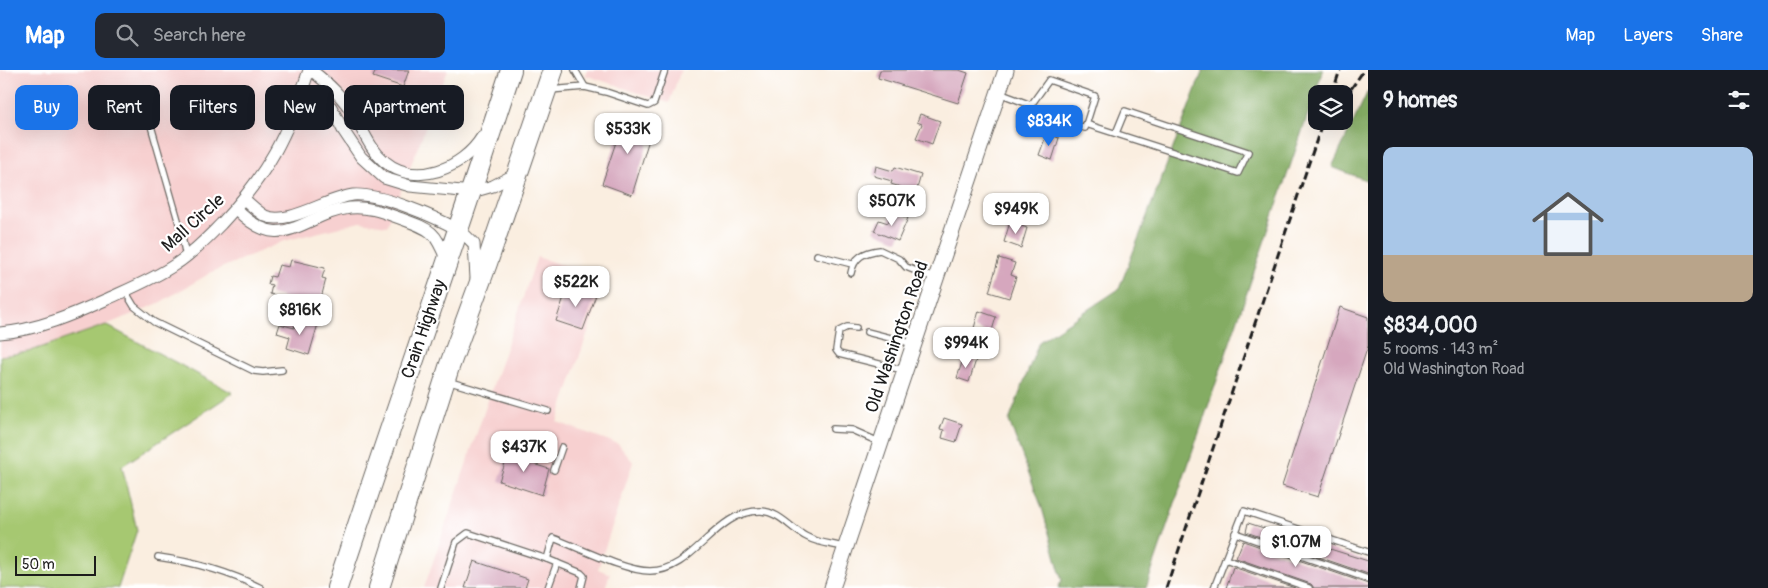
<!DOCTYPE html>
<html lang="en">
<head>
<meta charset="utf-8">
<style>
  :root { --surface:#171b24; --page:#242831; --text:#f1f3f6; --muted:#9ea1a6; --line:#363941; --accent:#1a73e8 }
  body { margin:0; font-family:Pangolin,sans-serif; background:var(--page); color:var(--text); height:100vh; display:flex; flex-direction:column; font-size:19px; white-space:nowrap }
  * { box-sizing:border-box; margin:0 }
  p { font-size:16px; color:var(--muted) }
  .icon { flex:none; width:28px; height:28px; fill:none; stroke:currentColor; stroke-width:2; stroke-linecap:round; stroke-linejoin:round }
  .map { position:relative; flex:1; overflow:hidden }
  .side { display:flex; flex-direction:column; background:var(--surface); width:400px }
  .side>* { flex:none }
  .hud { position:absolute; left:15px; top:15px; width:475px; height:45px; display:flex; gap:10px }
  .tools { position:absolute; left:1308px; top:15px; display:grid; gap:10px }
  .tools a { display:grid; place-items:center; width:45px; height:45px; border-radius:10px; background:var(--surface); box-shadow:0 5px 20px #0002; font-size:25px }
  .scale { position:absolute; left:15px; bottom:12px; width:81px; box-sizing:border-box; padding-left:5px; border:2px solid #1c1c1c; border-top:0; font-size:14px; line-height:18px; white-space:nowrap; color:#1c1c1c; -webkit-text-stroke:4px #fff; paint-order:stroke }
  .price { position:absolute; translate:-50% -42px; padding:0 11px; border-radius:10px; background:#fff; color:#222; font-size:16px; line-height:32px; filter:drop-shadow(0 1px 2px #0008) }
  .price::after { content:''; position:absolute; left:50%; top:30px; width:15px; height:11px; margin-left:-8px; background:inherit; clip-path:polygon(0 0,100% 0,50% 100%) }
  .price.on { background:var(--accent); color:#fff }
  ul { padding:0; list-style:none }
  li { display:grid; align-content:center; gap:10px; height:265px; padding:0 15px }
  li+li { border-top:1px solid var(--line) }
  li span { display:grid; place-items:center; height:155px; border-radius:10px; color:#555 }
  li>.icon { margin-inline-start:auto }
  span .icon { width:90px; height:90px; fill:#fffc; stroke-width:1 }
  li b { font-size:21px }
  h2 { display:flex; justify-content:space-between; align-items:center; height:60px; padding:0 15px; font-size:21px }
  .chip { padding:0 18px; border-radius:10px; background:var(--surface); box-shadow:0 5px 20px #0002; font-size:18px; line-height:45px }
  .chip.on { background:var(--accent); color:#fff }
  header { display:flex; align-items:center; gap:30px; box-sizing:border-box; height:70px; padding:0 25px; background:var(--accent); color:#fff }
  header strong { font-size:24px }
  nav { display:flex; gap:28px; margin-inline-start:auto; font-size:18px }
  .search { width:350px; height:45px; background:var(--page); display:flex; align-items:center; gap:12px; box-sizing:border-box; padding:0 18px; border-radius:10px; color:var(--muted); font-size:19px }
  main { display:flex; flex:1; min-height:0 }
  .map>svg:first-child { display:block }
  .built { fill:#f7d0d0 }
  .green { fill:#a6c871; stroke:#617246 }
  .forest { fill:#84ac63; stroke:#506440 }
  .building { fill:#d6a7be }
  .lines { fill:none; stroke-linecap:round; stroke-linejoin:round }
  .lane-casing { stroke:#6a6661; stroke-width:8 }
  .street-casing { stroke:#6a6661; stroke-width:13 }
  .secondary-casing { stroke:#6a6661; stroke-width:17 }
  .highway-casing { stroke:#6a6661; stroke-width:22 }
  .lane { stroke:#fff; stroke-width:5.5 }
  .street { stroke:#fff; stroke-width:11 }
  .secondary { stroke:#fff; stroke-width:15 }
  .highway { stroke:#fff; stroke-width:20 }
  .rail { stroke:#1c1c1c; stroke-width:3; stroke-dasharray:8 4; stroke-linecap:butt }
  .labels { text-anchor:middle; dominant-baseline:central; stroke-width:4.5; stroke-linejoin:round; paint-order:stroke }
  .street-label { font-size:18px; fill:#1c1c1c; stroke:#fff }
</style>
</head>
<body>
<header>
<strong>Map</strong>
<div class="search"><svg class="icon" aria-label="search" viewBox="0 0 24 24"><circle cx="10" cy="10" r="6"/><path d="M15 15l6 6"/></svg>Search here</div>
<nav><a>Map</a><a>Layers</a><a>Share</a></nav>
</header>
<main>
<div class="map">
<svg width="1368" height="518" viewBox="0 0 1368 518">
  <rect width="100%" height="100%" fill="#fff"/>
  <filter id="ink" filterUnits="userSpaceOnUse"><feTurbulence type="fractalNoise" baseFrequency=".02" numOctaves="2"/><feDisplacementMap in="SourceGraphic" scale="10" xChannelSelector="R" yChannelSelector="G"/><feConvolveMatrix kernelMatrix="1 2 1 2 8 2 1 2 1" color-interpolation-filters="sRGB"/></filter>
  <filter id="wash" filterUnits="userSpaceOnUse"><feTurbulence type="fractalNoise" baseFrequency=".0096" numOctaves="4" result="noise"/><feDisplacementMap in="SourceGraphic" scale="20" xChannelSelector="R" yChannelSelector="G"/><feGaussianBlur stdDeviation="1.12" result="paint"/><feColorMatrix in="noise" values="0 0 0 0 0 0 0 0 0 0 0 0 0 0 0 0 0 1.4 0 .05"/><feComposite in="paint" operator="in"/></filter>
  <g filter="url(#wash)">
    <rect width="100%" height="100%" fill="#faeee0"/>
    <!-- built -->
    <g class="built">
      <polygon points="0,0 448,0 387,156 360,152 284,171 212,202 159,233 106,255 28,282 0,286"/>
      <polygon points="587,0 681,0 669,33 585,5"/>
      <polygon points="537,187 606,209 557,352 618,374 633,392 598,499 610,504 605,518 424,518"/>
    </g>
    <!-- green -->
    <polygon class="green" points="106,255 233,323 122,396 137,460 118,518 0,518 0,286 28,282"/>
    <!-- forest -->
    <g class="forest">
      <polygon points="1203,0 1323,0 1146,518 1058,518 1062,510 1042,438 1009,351 1039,272 1119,219"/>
      <polygon points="1368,21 1368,111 1332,97"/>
    </g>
    <g id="blocks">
      <!-- building -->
      <g class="building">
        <polygon points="376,0 409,0 403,17 373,7"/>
        <polygon points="880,0 959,0 968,3 958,33 878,8"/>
        <polygon points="920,44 940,51 932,74 916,68 922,54 917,52"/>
        <polygon points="625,45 654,53 632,125 602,114"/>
        <polygon points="1047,63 1059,68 1052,90 1039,85"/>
        <polygon points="876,96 893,101 895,97 921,105 916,122 891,114 892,111 874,106"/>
        <polygon points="893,142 908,148 898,171 874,161 879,150 888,153"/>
        <polygon points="1010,152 1027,158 1021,178 1004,172"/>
        <polygon points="999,188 1015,193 1011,205 1016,207 1009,228 989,222"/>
        <polygon points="291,190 325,198 322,208 326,209 319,236 270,224 272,215 268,214 270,206 275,207 279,195 289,197"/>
        <polygon points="568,215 596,225 583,260 556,251"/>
        <polygon points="1340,237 1368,247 1368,276 1318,427 1282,416"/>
        <polygon points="979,241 996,247 991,264 974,258"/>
        <polygon points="297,248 318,254 309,285 287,278 290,267 277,263 280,254 294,258"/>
        <polygon points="964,286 976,290 969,312 957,308"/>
        <polygon points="944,348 962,354 956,372 942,368 944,360 940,359"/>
        <polygon points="510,379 532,386 530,393 549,399 542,425 499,411"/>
        <polygon points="1248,453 1368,491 1368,504 1246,462"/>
        <polygon points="1243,471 1368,514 1368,518 1314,518 1311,514 1236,488"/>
        <polygon points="474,491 528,509 525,518 465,518"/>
        <polygon points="1233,497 1295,518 1226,518"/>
      </g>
    </g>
  </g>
  <g filter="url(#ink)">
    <use href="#blocks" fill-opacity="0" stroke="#6a6661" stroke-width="1"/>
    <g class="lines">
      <!-- lane casing -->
      <g class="lane-casing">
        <g id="lane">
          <polyline points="575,0 585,17"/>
          <polyline points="550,20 585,17 606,22 648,36 654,33 665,0"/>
          <polyline points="999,23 1031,35 1039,45 1085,58 1095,26 1049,10 1031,35"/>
          <polyline points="147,42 180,157 186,187"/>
          <polyline points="1086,54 1238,103 1248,82 1125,41 1116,63"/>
          <polyline points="817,185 852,194"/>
          <path d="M851 203C854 187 864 182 880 180L899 189 906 197 934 208"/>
          <polyline points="125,221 134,236 154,252 254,301 263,302 282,300"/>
          <polyline points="856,258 847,257 839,261 836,280 839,284 903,300"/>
          <polyline points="867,262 914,274"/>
          <polyline points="447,311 548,341"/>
          <polyline points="833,359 852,360 879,372"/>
          <polyline points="554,400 562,377"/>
          <polyline points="1235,463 1368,509"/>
          <path d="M158 487C193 492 229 502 261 518"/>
          <path d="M547 489 553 468C578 477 624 501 650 501 695 501 714 440 761 441 780 442 791 459 807 467 818 473 832 474 843 477"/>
          <polyline points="1225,489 1309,518"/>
          <polyline points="441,518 456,472 468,463 547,489 581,503 584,506 581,518"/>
          <polyline points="548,518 557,493"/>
          <polyline points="1214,518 1244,441 1368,482"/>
        </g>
      </g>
      <!-- street casing -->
      <g class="street-casing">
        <g id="street">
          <path d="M311 0C329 14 343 27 355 47 364 62 370 79 384 91 416 118 463 98 482 67"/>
          <polyline points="303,18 331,37 343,60 361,87 384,108 410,116 472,122 493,116 518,103"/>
          <path d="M244 129C251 135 258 142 265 146 289 156 327 128 353 125 380 123 433 146 457 159 463 162 469 169 474 174L476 208"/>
          <path d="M236 139C282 187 302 144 350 138 369 136 385 143 402 149 432 160 435 161 447 191"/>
          <path d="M0 263C37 260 72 245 105 230 129 219 154 209 176 194 193 183 207 168 221 154 268 104 288 64 309 0"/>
        </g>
      </g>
      <!-- secondary casing -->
      <g class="secondary-casing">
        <polyline id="secondary" points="832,518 1006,0"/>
      </g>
      <!-- highway casing -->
      <g class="highway-casing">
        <g id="highway">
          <path d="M337 518C394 345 455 173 511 0"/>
          <polyline points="379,518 449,297 487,193 553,0"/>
        </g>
      </g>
      <!-- lane -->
      <use href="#lane" class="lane"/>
      <!-- street -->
      <use href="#street" class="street"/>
      <!-- secondary -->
      <use href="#secondary" class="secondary"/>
      <!-- highway -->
      <use href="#highway" class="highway"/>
      <!-- rail -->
      <g class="rail">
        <polyline points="1332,24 1340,0"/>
        <polyline points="1344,29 1364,0"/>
        <polyline points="1166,518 1323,51"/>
      </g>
    </g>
  </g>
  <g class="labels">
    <!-- street labels -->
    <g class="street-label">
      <text transform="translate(193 153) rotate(-42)">Mall Circle</text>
      <text transform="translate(424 259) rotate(-71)">Crain Highway</text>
      <text transform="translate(897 267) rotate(-71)">Old Washington Road</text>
    </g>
  </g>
</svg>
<div class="tools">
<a><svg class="icon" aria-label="layers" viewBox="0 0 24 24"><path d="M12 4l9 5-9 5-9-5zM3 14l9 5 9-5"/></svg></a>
</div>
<div class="scale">50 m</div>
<b class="price on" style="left:1049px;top:77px">$834K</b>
<b class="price" style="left:628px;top:85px">$533K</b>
<b class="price" style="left:892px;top:157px">$507K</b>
<b class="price" style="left:1016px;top:165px">$949K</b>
<b class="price" style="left:576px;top:238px">$522K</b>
<b class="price" style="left:300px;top:266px">$816K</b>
<b class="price" style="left:966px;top:299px">$994K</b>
<b class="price" style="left:524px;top:403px">$437K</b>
<b class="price" style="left:1296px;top:498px">$1.07M</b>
<div class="hud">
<a class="chip on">Buy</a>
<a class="chip">Rent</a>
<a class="chip">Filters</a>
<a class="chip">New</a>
<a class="chip">Apartment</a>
</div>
</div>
<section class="side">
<h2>9 homes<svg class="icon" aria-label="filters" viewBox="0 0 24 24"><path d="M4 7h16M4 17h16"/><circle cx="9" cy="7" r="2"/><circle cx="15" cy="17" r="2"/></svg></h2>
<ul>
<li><span style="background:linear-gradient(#a9c7e8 70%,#b9a48a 0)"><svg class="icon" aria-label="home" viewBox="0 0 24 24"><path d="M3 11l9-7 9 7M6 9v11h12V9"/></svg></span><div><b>$834,000</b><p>5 rooms · 143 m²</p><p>Old Washington Road</p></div></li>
</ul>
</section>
</main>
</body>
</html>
